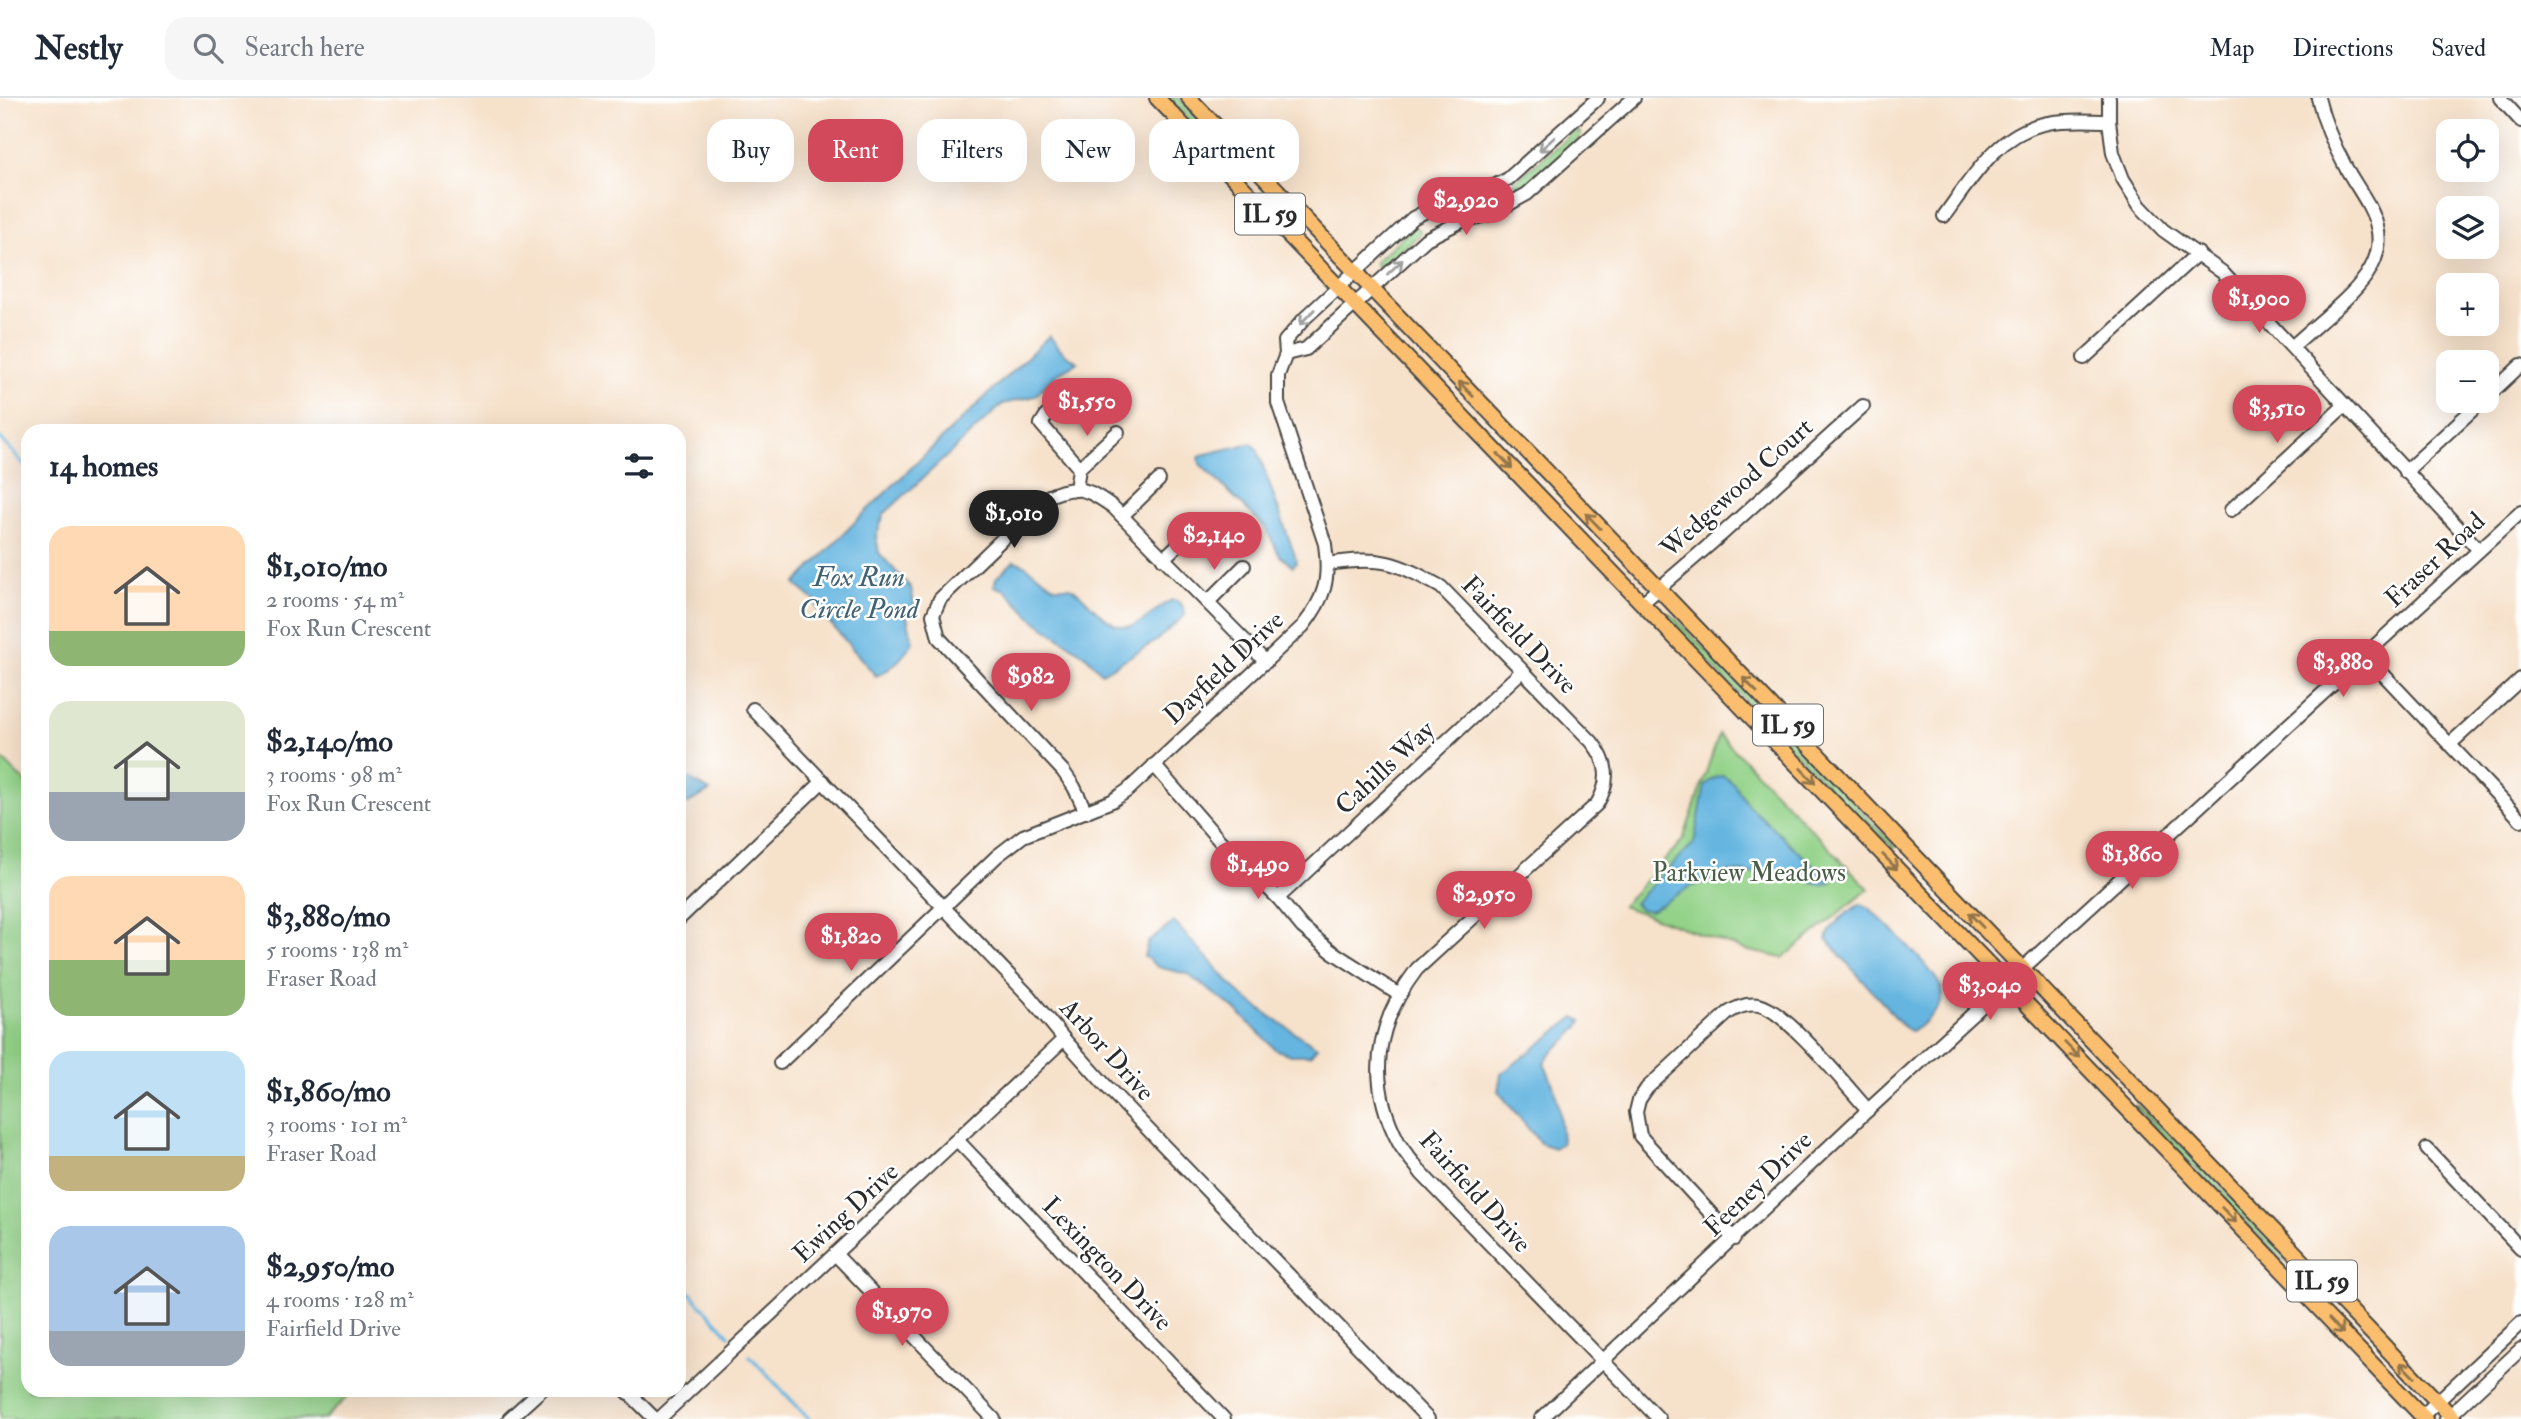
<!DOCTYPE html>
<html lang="en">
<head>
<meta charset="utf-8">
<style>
  :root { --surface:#fff; --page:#f6f6f7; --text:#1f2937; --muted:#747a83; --line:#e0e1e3; --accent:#d1495b }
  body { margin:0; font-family:"IM FELL Double Pica",serif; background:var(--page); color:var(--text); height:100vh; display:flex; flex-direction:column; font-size:26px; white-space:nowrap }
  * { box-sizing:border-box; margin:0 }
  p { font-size:23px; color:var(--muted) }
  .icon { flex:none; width:38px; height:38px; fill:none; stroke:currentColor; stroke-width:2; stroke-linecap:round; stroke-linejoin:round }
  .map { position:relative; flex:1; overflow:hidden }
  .drawer { position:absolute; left:21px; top:326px; width:665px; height:973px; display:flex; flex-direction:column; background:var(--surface); border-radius:21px; box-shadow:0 7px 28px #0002 }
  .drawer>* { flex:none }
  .top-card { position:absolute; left:707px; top:21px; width:665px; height:63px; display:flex; gap:14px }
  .controls { position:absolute; left:2436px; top:21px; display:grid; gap:14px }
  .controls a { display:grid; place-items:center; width:63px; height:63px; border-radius:14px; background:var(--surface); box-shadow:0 7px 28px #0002; font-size:35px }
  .price { position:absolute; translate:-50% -60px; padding:0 16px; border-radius:24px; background:var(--accent); color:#fff; font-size:23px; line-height:46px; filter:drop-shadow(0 2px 4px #0008) }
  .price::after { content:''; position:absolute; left:50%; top:42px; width:21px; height:16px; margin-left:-10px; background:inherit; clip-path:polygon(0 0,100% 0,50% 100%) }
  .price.active { background:#222; color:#fff }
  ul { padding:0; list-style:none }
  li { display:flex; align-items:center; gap:21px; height:175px; padding:0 28px }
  li span { display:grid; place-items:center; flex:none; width:196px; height:140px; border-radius:21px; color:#555 }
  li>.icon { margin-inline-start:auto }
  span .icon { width:84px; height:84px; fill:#fffc; stroke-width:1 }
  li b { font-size:30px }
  h2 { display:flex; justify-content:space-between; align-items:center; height:84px; padding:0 28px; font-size:30px }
  .chip { padding:0 24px; border-radius:21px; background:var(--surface); box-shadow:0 7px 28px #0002; font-size:24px; line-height:63px }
  .chip.active { background:var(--accent); color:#fff }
  header { display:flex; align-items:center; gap:42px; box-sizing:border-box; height:98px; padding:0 35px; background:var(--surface); border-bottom:2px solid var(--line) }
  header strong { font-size:33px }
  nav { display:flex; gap:38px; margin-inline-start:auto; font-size:24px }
  .search { width:490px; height:63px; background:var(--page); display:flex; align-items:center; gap:18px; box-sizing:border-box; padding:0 24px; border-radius:21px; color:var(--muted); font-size:26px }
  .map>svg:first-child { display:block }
  .green { fill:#93d288; stroke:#5f7e5a; stroke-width:2 }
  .water { fill:#65b5e0; stroke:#487086; stroke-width:2 }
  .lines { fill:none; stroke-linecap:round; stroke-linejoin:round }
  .stream { stroke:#65b5e0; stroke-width:3.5 }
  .minor-casing { stroke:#494643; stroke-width:16 }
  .major-casing { stroke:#494643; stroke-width:18 }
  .minor { stroke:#fff; stroke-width:12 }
  .major { stroke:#fabe6e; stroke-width:14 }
  .oneway { stroke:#a0a0a0 }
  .oneway2 { stroke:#92744c }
  .labels { text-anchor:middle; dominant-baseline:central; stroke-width:5; stroke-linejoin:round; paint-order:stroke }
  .shield { fill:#fff; stroke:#6b6b6b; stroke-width:2 }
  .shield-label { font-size:24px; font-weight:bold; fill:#2b2b2b }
  .street-label { font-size:26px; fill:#2b2b2b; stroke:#fff }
  .park-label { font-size:26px; fill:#4a5d47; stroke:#fff }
  .water-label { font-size:28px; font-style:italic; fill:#426273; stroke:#fff }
</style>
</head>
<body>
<header>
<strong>Nestly</strong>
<div class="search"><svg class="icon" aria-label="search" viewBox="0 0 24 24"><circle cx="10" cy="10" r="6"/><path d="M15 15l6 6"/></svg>Search here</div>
<nav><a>Map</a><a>Directions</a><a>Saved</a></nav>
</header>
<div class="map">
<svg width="2521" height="1321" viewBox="0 0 2521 1321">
  <rect width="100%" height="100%" fill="#fff"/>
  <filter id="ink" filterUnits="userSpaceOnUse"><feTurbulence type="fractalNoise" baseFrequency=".0143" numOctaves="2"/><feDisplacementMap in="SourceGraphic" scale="14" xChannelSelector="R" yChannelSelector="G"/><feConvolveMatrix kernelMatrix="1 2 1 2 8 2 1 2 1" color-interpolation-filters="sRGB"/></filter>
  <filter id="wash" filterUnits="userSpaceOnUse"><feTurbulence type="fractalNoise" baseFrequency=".00686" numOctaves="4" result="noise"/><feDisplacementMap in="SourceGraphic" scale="28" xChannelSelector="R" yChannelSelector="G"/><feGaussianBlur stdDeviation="1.57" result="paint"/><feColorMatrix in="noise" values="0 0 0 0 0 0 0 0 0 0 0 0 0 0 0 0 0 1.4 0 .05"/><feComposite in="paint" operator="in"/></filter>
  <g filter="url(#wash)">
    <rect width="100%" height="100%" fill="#f6e1ca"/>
    <!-- green -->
    <g class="green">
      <polygon points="1168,0 1179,0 1248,73 1246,76"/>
      <path d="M1576 32 1580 34V40C1549 67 1521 98 1482 111L1477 109V104L1512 86Z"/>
      <polygon points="1417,129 1421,134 1420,136 1383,170 1378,170 1375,164 1412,130"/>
      <polygon points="1670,515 1896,749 1893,751 1847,708 1665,519"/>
      <polygon points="1719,636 1869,791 1783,860 1745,852 1622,808 1683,742"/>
      <polygon points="0,659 28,687 28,1292 355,1292 324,1321 0,1321"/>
      <polygon points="2137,1007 2182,1048 2323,1196 2322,1197 2278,1157 2135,1009"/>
    </g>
    <!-- water -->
    <g class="water">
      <path d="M1049 238 1064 255 1078 264 1058 275 1035 298 1003 306 884 416 876 438 879 455 911 490 914 506 907 519 913 544C903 559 893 571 876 578L818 511 814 502 795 486 858 421Z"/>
      <polygon points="1248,346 1252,346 1257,351 1295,458 1296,465 1293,468 1280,458 1265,429 1200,366 1199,360 1202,357"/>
      <path d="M1014 463 1023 466 1055 489H1071C1091 502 1112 541 1139 525 1151 518 1160 508 1172 502 1180 502 1185 510 1185 517L1156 543 1102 575 1086 558 1034 522 1005 492 994 488 996 480Z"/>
      <polygon points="679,675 710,693 679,710"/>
      <polygon points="1723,677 1734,686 1748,707 1831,784 1822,787 1792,777 1730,774 1691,788 1650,813 1640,811 1634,805 1694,745 1705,687 1712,681"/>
      <path d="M1860 806 1869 810C1884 824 1945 880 1943 897 1942 911 1926 923 1916 931L1911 933 1903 928 1827 842C1829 827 1847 815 1860 806Z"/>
      <polygon points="1174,824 1240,896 1271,919 1317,949 1310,957 1291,957 1276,952 1235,911 1187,876 1158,869 1144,858 1148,844"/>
      <path d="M1575 919 1582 923C1574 941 1551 948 1544 966 1558 992 1560 1016 1562 1045L1554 1050 1540 1045 1498 993 1501 976Z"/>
    </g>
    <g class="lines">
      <!-- stream -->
      <g class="stream">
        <polyline points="0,340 28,371"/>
        <polyline points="679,1183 729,1237"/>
        <polyline points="750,1258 809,1321"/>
      </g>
    </g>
  </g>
  <g filter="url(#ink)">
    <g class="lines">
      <!-- minor casing -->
      <g class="minor-casing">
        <g id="minor">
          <polyline points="2109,0 2109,23 2113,55 2123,81 2140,108 2163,132 2222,174 2479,452"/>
          <polyline points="2500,0 2521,23"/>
          <path d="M1944 118C1971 81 1999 33 2048 25 2067 21 2089 23 2109 23"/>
          <path d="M2292 249C2314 228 2349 202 2366 178 2396 135 2366 105 2346 70 2334 48 2324 25 2318 0"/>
          <polyline points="1286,256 1306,251 1426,141 1462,123 1491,116 1527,96 1634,0"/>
          <polyline points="2084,260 2198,155"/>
          <polyline points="1071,297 1046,318 1041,326 1079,370 1076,392"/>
          <polyline points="2487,299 2521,267"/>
          <polyline points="1079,370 1118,334"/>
          <polyline points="2405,374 2482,303"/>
          <polyline points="2231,412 2345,307"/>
          <polyline points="1122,418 1159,382"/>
          <polyline points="1163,461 1202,424"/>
          <path d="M1328 466C1381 458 1394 463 1441 489L1592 644C1608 664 1611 683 1597 706L1417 871C1375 926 1366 983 1399 1045 1405 1056 1415 1066 1422 1076L1659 1321"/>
          <polyline points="1208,504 1244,468"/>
          <polyline points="1642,505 1722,436 1863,308"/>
          <polyline points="2365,557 2521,722"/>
          <polyline points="753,611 1029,898 1064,941 1107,989 1428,1321"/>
          <polyline points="2450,646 2521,581"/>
          <polyline points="1154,667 1219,742 1278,800 1302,829 1331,853 1398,896"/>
          <path d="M1086 714 1074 689 1063 673 939 540 933 517 940 501 1045 400C1076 385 1087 390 1113 409L1266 564"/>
          <polyline points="1278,800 1522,573"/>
          <polyline points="679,821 823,683"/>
          <path d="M780 965 997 758 1023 738 1112 703 1128 692 1303 528C1325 500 1330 482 1325 446L1278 305V277L1286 256 1285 243 1305 220 1413 120 1443 104 1496 87 1508 81 1598 0"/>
          <polyline points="957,1042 1224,1321"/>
          <polyline points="2427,1051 2521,1151"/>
          <path d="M1734 1141 1640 1038 1636 1014 1639 1002 1647 990 1728 915C1737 909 1748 905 1759 907 1787 913 1847 989 1868 1012"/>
          <polyline points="835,1156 994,1321"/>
          <polyline points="626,1292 655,1321"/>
          <polyline points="2422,1318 2521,1225"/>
          <polyline points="509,1321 541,1292"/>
          <polyline points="659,1321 1064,941"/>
          <polyline points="1541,1321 1868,1012 2521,414"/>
          <polyline points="2446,1321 2521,1251"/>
        </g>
      </g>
      <!-- major casing -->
      <g class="major-casing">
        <g id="major">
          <polyline points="1157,0 2425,1321"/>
          <polyline points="1189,0 2454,1321"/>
        </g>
      </g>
      <!-- minor -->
      <use href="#minor" class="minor"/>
      <!-- major -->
      <use href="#major" class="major"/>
    </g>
    <!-- one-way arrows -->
    <defs><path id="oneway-shaft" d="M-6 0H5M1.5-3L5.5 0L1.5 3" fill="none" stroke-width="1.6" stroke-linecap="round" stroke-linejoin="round" transform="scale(1.75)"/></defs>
    <g class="oneway">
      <use href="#oneway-shaft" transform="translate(1547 46) rotate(138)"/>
      <use href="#oneway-shaft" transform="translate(1395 169) rotate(-43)"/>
      <use href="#oneway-shaft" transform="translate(1307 219) rotate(134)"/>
    </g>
    <g class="oneway2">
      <use href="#oneway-shaft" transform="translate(1466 291) rotate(-134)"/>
      <use href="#oneway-shaft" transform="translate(1505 363) rotate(46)"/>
      <use href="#oneway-shaft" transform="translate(1593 423) rotate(-134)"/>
      <use href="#oneway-shaft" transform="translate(1750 587) rotate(-134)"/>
      <use href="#oneway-shaft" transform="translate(1808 678) rotate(46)"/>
      <use href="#oneway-shaft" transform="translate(1890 764) rotate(46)"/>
      <use href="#oneway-shaft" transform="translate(1976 822) rotate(-134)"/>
      <use href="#oneway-shaft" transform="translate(2072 952) rotate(46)"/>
      <use href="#oneway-shaft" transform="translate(2229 1117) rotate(46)"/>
      <use href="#oneway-shaft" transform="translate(2336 1228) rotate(46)"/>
      <use href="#oneway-shaft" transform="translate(2407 1272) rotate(-134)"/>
    </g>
  </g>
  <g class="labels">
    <!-- shield labels -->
    <g class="shield">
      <rect x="1235" y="95.5" width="70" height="41" rx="5"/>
      <rect x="1753" y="606.5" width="70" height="41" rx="5"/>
      <rect x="2287" y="1162.5" width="70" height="41" rx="5"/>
    </g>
    <g class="shield-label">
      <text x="1270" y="116">IL 59</text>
      <text x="1788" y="627">IL 59</text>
      <text x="2322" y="1183">IL 59</text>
    </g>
    <!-- street labels -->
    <g class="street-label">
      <text transform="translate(1737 390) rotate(-42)">Wedgewood Court</text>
      <text transform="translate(2435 462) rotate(-43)">Fraser Road</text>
      <text transform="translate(1519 537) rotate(46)">Fairfield Drive</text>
      <text transform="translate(1224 570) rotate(-43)">Dayfield Drive</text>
      <text transform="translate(1385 670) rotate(-43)">Cahills Way</text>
      <text transform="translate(1107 952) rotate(48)">Arbor Drive</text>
      <text transform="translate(1758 1086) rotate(-44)">Feeney Drive</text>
      <text transform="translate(1475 1094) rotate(48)">Fairfield Drive</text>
      <text transform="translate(846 1115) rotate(-43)">Ewing Drive</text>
      <text transform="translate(1107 1166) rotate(46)">Lexington Drive</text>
    </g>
    <!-- park labels -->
    <g class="park-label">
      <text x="1749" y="775">Parkview Meadows</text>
    </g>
    <!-- water labels -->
    <g class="water-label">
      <text x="859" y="479">Fox Run<tspan x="859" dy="32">Circle Pond</tspan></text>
    </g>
  </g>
</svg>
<div class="controls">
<a><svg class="icon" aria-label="locate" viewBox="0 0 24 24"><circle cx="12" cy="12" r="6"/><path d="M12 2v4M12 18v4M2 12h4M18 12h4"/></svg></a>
<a><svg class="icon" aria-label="layers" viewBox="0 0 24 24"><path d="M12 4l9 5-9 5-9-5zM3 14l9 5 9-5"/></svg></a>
<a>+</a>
<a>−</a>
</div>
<b class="price" style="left:1466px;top:139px">$2,920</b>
<b class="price" style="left:2259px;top:237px">$1,900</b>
<b class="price" style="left:1087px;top:340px">$1,550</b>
<b class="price" style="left:2277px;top:347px">$3,510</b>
<b class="price active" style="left:1014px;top:452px">$1,010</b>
<b class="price" style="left:1214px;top:474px">$2,140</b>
<b class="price" style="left:2343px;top:601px">$3,880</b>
<b class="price" style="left:1031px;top:615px">$982</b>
<b class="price" style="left:2132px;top:793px">$1,860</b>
<b class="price" style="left:1258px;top:803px">$1,490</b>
<b class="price" style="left:1484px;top:833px">$2,950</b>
<b class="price" style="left:851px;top:875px">$1,820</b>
<b class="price" style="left:1990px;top:924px">$3,040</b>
<b class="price" style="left:902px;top:1250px">$1,970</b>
<div class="top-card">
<a class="chip">Buy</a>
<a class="chip active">Rent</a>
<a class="chip">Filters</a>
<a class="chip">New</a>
<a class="chip">Apartment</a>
</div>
<section class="drawer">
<h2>14 homes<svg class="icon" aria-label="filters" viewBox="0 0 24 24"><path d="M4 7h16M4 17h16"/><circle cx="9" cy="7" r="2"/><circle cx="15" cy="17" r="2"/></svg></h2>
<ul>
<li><span style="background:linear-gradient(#ffd9b3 75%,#8fb573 0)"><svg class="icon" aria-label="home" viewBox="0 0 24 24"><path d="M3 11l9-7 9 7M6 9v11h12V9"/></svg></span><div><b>$1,010/mo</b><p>2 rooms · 54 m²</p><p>Fox Run Crescent</p></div></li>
<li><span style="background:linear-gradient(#dfe7d0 65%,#9aa5b1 0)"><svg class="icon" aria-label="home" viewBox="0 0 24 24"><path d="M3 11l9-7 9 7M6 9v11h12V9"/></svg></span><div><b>$2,140/mo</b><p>3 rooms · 98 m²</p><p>Fox Run Crescent</p></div></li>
<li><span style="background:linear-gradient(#ffd9b3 60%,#8fb573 0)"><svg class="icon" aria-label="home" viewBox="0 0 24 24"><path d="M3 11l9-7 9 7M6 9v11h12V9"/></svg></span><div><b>$3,880/mo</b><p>5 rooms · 138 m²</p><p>Fraser Road</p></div></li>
<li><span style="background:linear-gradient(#bfe0f5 75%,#c2b280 0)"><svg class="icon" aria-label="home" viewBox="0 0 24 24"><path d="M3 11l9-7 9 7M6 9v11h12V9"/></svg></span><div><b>$1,860/mo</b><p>3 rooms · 101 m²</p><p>Fraser Road</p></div></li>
<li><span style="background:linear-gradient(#a9c7e8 75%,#9aa5b1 0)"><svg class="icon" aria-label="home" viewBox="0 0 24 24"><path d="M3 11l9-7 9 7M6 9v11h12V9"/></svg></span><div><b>$2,950/mo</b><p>4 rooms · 128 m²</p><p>Fairfield Drive</p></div></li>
</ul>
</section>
</div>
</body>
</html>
